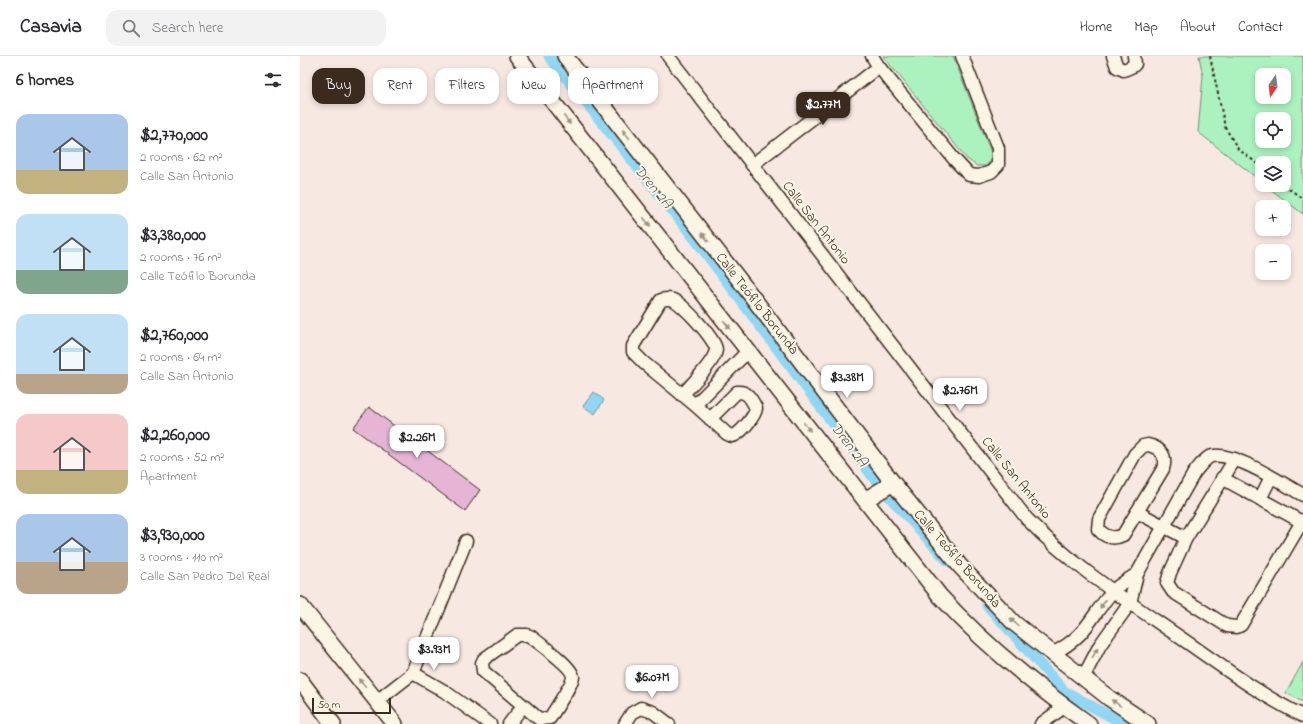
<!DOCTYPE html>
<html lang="en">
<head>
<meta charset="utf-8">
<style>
  :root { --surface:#fff; --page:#f2f2f3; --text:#2b2b33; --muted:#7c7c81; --line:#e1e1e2; --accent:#3b2a1e }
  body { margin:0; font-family:"Indie Flower",sans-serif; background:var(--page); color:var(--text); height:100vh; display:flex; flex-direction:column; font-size:15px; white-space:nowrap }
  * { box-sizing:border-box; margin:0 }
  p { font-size:13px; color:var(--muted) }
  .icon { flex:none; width:22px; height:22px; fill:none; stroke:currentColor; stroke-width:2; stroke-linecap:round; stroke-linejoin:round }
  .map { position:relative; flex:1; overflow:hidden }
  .sheet { display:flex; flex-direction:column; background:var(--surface); width:300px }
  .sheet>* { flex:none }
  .guide { position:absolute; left:12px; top:12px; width:380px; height:36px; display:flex; gap:8px }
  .needle { width:26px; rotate:194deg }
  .tools { position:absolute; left:955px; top:12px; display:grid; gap:8px }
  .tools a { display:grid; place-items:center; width:36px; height:36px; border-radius:8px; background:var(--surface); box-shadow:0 2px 6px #0003; font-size:20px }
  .scale { position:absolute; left:12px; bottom:10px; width:79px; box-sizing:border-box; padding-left:4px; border:2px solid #3b2a1e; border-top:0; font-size:11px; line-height:14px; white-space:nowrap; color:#3b2a1e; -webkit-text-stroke:3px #fcf5e5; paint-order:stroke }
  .price { position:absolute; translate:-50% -34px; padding:0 9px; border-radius:8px; background:#fff; color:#222; font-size:13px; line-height:26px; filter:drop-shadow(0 1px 2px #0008) }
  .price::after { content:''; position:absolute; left:50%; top:24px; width:12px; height:9px; margin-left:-6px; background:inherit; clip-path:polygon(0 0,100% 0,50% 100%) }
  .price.selected { background:var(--accent); color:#fff }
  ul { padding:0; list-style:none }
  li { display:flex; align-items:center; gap:12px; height:100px; padding:0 16px }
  li span { display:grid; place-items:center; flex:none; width:112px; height:80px; border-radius:12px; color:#555 }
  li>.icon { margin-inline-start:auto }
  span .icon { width:48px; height:48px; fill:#fffc; stroke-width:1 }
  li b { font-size:17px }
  h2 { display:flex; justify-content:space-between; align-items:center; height:48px; padding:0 16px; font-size:17px }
  .chip { padding:0 14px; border-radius:12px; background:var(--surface); box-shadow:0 2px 6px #0003; font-size:14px; line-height:36px }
  .chip.selected { background:var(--accent); color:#fff }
  header { display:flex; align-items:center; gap:24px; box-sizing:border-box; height:56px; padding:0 20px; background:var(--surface); border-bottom:1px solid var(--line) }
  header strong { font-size:19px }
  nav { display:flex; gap:22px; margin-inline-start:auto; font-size:14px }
  .search { width:280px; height:36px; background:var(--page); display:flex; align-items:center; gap:10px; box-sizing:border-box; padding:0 14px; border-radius:12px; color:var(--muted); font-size:15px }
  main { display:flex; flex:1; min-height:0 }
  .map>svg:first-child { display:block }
  .green { fill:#abf2be; stroke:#738e6e; fill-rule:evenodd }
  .water { fill:#91d7f3; stroke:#6f929e }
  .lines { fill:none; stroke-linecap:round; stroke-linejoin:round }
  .canal { stroke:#91d7f3; stroke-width:11 }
  .building { fill:#e6b5d6; stroke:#3b2a1e }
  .minor-casing { stroke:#3b2a1e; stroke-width:15 }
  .major-casing { stroke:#3b2a1e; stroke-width:18 }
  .path { stroke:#3b2a1e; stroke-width:2; stroke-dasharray:3 3; stroke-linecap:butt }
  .minor { stroke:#fcf5e5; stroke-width:12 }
  .major { stroke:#fcf5e5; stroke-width:15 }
  .oneway { fill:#9c9082 }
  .labels { text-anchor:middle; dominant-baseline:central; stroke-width:4; stroke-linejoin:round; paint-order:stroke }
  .street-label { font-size:14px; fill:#3b2a1e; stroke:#fcf5e5 }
  .water-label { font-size:15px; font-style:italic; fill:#505553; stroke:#fcf5e5 }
</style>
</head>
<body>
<header>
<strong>Casavia</strong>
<div class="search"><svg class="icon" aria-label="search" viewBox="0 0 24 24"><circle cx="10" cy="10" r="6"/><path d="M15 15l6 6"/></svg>Search here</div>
<nav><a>Home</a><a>Map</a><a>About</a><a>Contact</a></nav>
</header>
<main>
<section class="sheet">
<h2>6 homes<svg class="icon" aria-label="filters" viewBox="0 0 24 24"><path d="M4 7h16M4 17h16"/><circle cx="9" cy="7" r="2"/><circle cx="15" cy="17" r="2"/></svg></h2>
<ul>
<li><span style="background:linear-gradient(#a9c7e8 70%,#c2b280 0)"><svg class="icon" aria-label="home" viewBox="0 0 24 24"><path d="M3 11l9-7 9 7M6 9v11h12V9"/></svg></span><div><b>$2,770,000</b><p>2 rooms · 62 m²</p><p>Calle San Antonio</p></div></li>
<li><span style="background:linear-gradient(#bfe0f5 70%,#7fa58c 0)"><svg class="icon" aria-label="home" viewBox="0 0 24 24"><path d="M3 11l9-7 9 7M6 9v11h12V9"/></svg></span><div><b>$3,380,000</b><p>2 rooms · 76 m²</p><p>Calle Teófilo Borunda</p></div></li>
<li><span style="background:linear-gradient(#bfe0f5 75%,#b9a48a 0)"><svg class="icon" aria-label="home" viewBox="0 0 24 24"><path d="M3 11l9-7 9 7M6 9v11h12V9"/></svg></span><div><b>$2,760,000</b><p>2 rooms · 64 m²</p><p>Calle San Antonio</p></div></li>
<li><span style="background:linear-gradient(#f6c9c9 70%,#c2b280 0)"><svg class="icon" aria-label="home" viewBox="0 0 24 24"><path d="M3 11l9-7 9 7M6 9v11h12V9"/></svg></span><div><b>$2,260,000</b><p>2 rooms · 52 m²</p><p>Apartment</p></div></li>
<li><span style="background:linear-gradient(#a9c7e8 60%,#b9a48a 0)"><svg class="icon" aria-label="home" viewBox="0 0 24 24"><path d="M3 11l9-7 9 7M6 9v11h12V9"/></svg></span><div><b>$3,930,000</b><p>3 rooms · 110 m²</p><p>Calle San Pedro Del Real</p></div></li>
</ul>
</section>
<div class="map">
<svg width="1003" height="668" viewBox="0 0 1003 668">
  <rect width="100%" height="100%" fill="#f8e8e2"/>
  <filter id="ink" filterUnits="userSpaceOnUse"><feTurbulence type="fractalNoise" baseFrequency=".025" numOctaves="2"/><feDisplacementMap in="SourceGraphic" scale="8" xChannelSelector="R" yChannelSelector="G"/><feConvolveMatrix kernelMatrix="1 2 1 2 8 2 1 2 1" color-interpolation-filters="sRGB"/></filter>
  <g filter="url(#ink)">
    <!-- green -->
    <g class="green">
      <polygon points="583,0 653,0 692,99 687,110 677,110 667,103"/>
      <path d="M899 0H1003V158L965 129H984V107H962V126L898 76 903 20ZM962 19H984V41H962ZM962 63H984V85H962Z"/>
      <polygon points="1003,606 1003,646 986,637"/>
    </g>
    <!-- water -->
    <polygon class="water" points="294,336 304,344 295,358 283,350"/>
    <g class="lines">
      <!-- canal -->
      <g class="canal">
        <polyline points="249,0 396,184 579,429 648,505"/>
        <polyline points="687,549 764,635 824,668"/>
      </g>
    </g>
    <!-- building -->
    <polygon class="building" points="69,351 180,434 165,455 53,372"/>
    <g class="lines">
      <!-- minor casing -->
      <g class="minor-casing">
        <g id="minor">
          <path d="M368 0 727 463C771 509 826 544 878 580 919 608 958 638 1003 660"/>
          <polyline points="572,0 579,11 654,103 669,119 679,120 691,116 698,109 698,92 662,0"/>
          <polyline points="813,0 817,11 824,14 833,10 835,8 834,0"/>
          <polyline points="452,109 579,11"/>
          <path d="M382 339C391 329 414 307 416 294 417 285 382 247 373 244 369 242 365 243 361 244L333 290V296L344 307 395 349 426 377C427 378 431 380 432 380 439 380 456 359 456 352 451 343 448 335 437 336L410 363"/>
          <polyline points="395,349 448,295"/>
          <path d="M848 389C861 392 867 400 863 413L823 479C813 484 805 481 798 473L799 463 835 398 843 390Z"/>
          <polyline points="935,403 886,482 870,517 867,527 873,536 927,570 937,571 941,569 1003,464"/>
          <polyline points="922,422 1002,466"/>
          <polyline points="960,443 971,421"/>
          <polyline points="837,456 886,482"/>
          <path d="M217 579H227L230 580C239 587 273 611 273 621 273 627 254 655 250 662L239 663 183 615 182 607 184 603Z"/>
          <path d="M752 598C787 580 789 563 812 536 818 529 829 523 837 518"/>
          <polyline points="113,617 166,485"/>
          <path d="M783 622 800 589 830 547 837 518 894 417C899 411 903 405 909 401 929 392 985 429 1003 439"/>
          <polyline points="77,645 113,617 144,635 190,668"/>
          <polyline points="209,668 223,650"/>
          <polyline points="325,668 332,657 341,652 353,656 369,668"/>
          <polyline points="741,668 764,651"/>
        </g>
      </g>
      <!-- major casing -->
      <g class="major-casing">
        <g id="major">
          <path d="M217 0 640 540C684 588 735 630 789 668"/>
          <polyline points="265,0 444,230 593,427 660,510 714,567 809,642 848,668"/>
          <polyline points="565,444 593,427"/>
          <polyline points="0,549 95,668"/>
          <polyline points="0,624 33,668"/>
        </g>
      </g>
      <!-- path -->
      <g class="path">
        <polyline points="910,0 925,71 938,93 962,111"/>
        <polyline points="984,129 1003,143"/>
      </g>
      <!-- minor -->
      <use href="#minor" class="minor"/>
      <!-- major -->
      <use href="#major" class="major"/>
    </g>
    <!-- one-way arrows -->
    <defs><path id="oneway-solid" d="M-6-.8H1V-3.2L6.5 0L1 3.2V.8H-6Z"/></defs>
    <g class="oneway">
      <use href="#oneway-solid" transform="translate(267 64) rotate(52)"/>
      <use href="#oneway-solid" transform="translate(326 78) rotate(-128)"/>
      <use href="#oneway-solid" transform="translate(347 166) rotate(52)"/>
      <use href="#oneway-solid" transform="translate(405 181) rotate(-128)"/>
      <use href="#oneway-solid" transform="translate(427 269) rotate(52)"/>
      <use href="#oneway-solid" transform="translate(507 371) rotate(52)"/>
      <use href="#oneway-solid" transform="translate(803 548) rotate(125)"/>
      <use href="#oneway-solid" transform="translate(714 566) rotate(-138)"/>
      <use href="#oneway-solid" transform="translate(795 597) rotate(-60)"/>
      <use href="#oneway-solid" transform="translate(62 627) rotate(-129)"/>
      <use href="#oneway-solid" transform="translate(816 647) rotate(-146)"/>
    </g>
  </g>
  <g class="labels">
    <!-- street labels -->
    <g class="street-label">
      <text transform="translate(516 167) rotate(52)">Calle San Antonio</text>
      <text transform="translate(457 248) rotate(52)">Calle Teófilo Borunda</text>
      <text transform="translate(716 422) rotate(51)">Calle San Antonio</text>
      <text transform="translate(657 503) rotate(49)">Calle Teófilo Borunda</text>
    </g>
    <!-- water labels -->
    <g class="water-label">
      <text transform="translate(353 131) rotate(51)">Dren 2A</text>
      <text transform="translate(549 389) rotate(53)">Dren 2A</text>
    </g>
  </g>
</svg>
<div class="tools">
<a><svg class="needle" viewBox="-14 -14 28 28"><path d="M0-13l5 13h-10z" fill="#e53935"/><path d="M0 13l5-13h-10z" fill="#7c7c81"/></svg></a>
<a><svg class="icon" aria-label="locate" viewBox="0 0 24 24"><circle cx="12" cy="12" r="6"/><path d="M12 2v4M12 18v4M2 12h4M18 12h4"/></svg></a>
<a><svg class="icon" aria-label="layers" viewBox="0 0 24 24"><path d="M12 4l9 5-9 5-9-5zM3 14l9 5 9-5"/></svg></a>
<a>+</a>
<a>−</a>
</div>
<div class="scale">50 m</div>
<b class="price selected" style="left:523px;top:70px">$2.77M</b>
<b class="price" style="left:547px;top:343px">$3.38M</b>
<b class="price" style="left:660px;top:356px">$2.76M</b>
<b class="price" style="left:117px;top:403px">$2.26M</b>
<b class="price" style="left:134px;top:615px">$3.93M</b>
<b class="price" style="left:352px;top:643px">$6.07M</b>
<div class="guide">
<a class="chip selected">Buy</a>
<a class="chip">Rent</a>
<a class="chip">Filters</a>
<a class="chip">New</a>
<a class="chip">Apartment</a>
</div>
</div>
</main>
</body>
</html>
